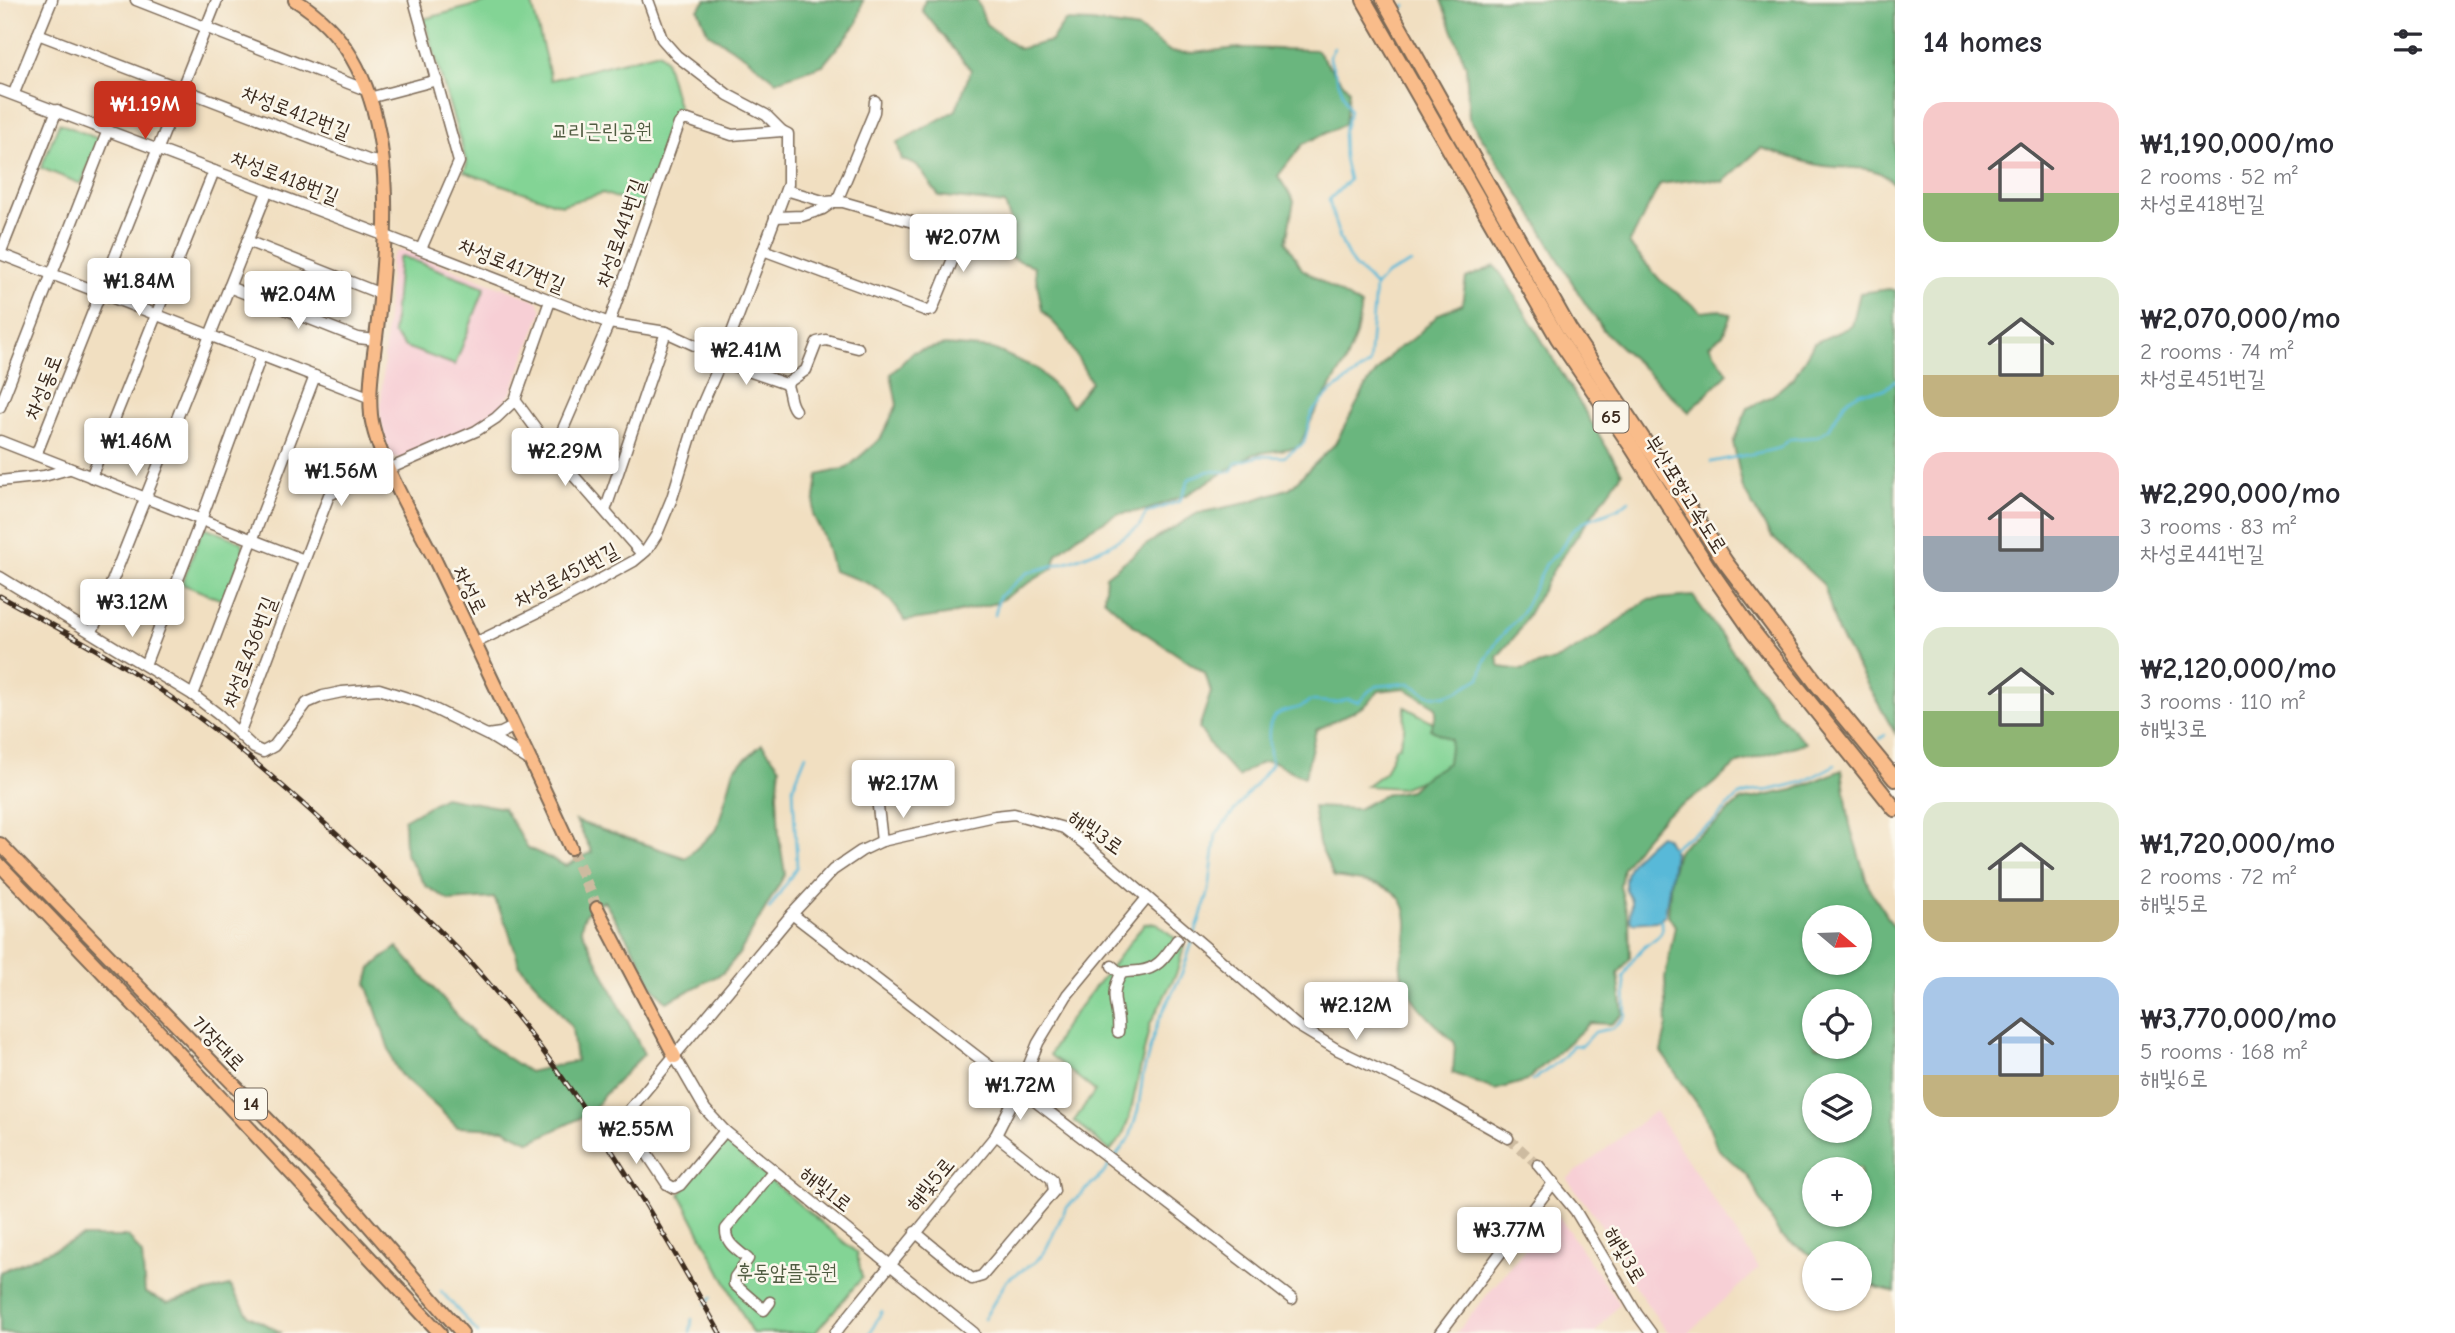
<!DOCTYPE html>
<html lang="en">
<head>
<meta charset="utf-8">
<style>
  :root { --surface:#fff; --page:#f2f2f3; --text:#2b2b33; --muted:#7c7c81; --accent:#c8321e }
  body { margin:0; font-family:"Comic Neue","Poor Story",sans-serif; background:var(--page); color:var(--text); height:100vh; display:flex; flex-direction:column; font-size:26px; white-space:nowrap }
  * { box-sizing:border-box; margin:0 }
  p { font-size:23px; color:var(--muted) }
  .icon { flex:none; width:38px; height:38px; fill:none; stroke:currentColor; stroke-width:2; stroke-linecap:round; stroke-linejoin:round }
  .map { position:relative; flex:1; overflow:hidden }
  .panel { display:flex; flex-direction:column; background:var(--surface); width:560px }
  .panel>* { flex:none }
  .needle { width:46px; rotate:109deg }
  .tools { position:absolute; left:1802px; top:905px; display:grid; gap:14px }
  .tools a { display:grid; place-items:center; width:70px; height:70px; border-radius:50%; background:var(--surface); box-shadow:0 2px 5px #0004; font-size:35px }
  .price { position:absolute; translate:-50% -60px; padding:0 16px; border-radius:7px; background:#fff; color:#222; font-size:23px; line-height:46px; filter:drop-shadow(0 2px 4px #0008) }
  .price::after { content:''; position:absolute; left:50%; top:42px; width:21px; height:16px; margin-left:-10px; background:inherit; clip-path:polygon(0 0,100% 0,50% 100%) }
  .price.active { background:var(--accent); color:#fff }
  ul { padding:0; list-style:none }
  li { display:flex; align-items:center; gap:21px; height:175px; padding:0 28px }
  li span { display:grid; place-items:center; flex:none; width:196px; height:140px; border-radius:21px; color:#555 }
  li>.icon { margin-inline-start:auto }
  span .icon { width:84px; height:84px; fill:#fffc; stroke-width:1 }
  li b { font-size:30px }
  h2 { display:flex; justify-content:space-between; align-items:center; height:84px; padding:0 28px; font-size:30px }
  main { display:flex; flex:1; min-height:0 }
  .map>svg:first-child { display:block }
  .built { fill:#f7cfd5 }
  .green { fill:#83d495; stroke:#5f7f5a; stroke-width:2 }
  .forest { fill:#6ab67e; stroke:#52704e; stroke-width:2; fill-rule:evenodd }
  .water { fill:#59b9d8; stroke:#4a727b; stroke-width:2 }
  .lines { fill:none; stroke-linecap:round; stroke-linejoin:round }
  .stream { stroke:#59b9d8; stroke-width:2.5 }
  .minor-tunnel { stroke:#cdbba0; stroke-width:10; stroke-dasharray:10 5; stroke-linecap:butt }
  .major-tunnel { stroke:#cdbba0; stroke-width:12; stroke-dasharray:12 6; stroke-linecap:butt }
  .minor-casing { stroke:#7b6957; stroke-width:13 }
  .major-casing { stroke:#7b6957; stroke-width:16 }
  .highway-casing { stroke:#7b6957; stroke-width:18 }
  .minor { stroke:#fff; stroke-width:10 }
  .major { stroke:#f9bc8a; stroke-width:12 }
  .highway { stroke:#f9bc8a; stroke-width:14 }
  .rail-casing { stroke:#3b2a1e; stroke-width:5 }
  .rail { stroke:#fbf7ec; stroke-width:2.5; stroke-dasharray:8; stroke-linecap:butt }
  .labels { text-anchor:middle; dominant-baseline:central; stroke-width:5; stroke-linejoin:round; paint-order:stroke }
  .shield { fill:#fbf7ec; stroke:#75685c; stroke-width:2 }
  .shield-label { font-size:19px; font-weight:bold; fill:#3b2a1e }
  .street-label { font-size:21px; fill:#3b2a1e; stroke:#fbf7ec }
  .park-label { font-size:21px; fill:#515d42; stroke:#fbf7ec }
</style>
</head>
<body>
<main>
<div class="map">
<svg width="1895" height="1333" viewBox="0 0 1895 1333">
  <rect width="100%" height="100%" fill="#fbf7ec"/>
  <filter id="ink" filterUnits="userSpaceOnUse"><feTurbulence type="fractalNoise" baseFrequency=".0143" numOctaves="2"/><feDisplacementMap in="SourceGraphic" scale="14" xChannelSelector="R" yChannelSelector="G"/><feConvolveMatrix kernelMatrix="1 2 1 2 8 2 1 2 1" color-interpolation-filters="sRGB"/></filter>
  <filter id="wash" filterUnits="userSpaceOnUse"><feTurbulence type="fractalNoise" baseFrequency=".00686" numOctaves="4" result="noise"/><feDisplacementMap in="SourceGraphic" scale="28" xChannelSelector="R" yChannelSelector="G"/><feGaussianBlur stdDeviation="1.57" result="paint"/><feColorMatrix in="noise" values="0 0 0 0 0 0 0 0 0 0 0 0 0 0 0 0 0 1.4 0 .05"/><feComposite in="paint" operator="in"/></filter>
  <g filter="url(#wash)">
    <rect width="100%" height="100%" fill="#f1dfc1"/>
    <!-- built -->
    <g class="built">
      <polygon points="403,250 538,301 542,311 511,393 495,415 402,460 391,456 384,437 380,416 391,259 395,253"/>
      <polygon points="1655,1111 1759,1268 1688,1333 1668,1333 1661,1324 1634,1285 1599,1222 1567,1179"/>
      <polygon points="1551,1217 1559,1217 1619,1304 1595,1333 1456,1333"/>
    </g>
    <!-- green -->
    <g class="green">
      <polygon points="495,0 531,0 551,80 659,52 665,59 681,117 674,123 645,208 603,193 561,205 464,172 467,164 424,19"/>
      <polygon points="59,123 99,139 81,184 41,168"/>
      <polygon points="402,256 485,287 455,365 405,347 393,334 399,258"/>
      <polygon points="207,528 242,542 244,549 224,601 182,584 202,530"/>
      <polygon points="1405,707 1457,735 1453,768 1401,788 1366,786 1385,772 1396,747 1399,746 1404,730"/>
      <polygon points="1157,923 1184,946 1177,972 1150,1024 1129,1119 1122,1136 1110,1151 1074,1121 1095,1091 1050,1055 1064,1027 1144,924"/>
      <polygon points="723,1140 857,1253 862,1278 815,1333 752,1333 680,1194"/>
    </g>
    <!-- forest -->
    <g class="forest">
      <polygon points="706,0 863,0 857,24 823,65 776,81 746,57 708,33 698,9"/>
      <path d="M925 0H977L986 24 1019 49 1051 41 1065 21 1092 22 1139 29 1171 52 1192 53 1239 48 1316 50 1349 90 1345 124 1303 144 1278 176 1294 201 1286 242 1302 269 1361 306 1356 335 1344 365 1314 414 1299 447 1254 454 1186 495 1147 510 1117 514 1078 536 1057 554 1053 568 996 603 947 615 905 621C884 586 870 583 833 571L824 537 813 515 818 475 847 468 881 438 897 405 891 374 913 352 945 345 993 349 1038 369 1072 406 1091 382 1064 334 1042 310 1034 266 1006 256 1013 228 1005 204 939 196 917 165 902 160 897 143 956 110 971 70 922 10Z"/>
      <path d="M1441 0H1895V185C1875 161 1846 171 1819 165 1799 161 1780 154 1761 148L1723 182 1700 179 1660 184 1629 244 1660 280 1702 312 1720 310 1731 315 1723 335 1709 345 1728 373 1689 412 1604 331 1579 294 1532 214 1469 118 1466 66Z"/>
      <path d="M1495 266 1508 284 1622 473 1555 567 1517 634 1497 657 1500 667 1521 670 1558 659 1595 638 1647 600 1693 596 1778 714 1806 743 1738 763 1708 788 1664 816 1641 842 1623 868 1620 886 1629 922 1630 958 1618 974 1623 1014 1611 1024 1590 1023 1526 1081 1495 1090 1453 1073 1455 1043C1436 1024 1409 1003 1402 975 1398 959 1404 954 1406 939 1414 883 1378 884 1334 877L1319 844 1313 807 1358 809 1384 795 1410 790 1426 776 1448 763 1451 740 1430 729 1436 715V707L1404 688 1379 691 1365 706 1316 730 1305 777C1269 764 1277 749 1238 777L1215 752 1199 728 1211 692 1205 673 1133 625 1104 599 1106 576 1146 545 1198 513 1242 504 1290 488 1335 444 1368 383 1393 352 1414 338 1439 314 1462 304 1466 278Z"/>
      <polygon points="1889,289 1895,290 1895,733 1838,633 1824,585 1770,535 1743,489 1733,442 1748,408 1773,395 1794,377 1814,343 1852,326 1860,293"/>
      <path d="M762 744 780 767 777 794 779 836 785 874 739 954 723 973 667 1002 652 986 638 956 604 901C589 908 583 913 581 929L644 1054 604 1095 591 1113 530 1142 504 1129 457 1127 438 1108 400 1074 393 1061 367 984 371 968 397 947 475 1036 529 1072 576 1061 572 1028 549 998 520 966 507 926 494 898 450 901 426 886 405 853 404 820 444 797 503 808 528 848 566 866 592 852 576 821 686 858 717 829 734 769Z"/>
      <path d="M1842 770 1850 826 1869 888 1895 929V1292L1879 1288 1860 1279V1253H1815V1257L1780 1236 1748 1176 1717 1148 1705 1115 1661 1052 1667 1025 1665 978 1675 926 1668 915 1671 873 1677 852 1686 842 1713 826 1740 801 1793 790ZM1860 917V962H1815V917ZM1860 1001V1046H1815V1001ZM1815 1085H1860V1130H1815ZM1860 1169V1214H1815V1169Z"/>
      <polygon points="82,1237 129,1237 142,1255 145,1293 167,1303 230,1286 249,1316 282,1333 0,1333 0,1272"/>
    </g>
    <!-- water -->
    <path class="water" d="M1659 835 1666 837 1674 852 1665 915 1657 921 1632 923C1627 914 1632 910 1631 901 1631 899 1627 892 1626 890 1620 865 1644 848 1659 835Z"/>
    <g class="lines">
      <!-- stream -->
      <g class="stream">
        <polyline points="1401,9 1406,6"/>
        <path d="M1334 48 1329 57 1350 111 1343 134 1344 158 1349 180 1329 200C1334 221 1340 244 1352 263 1358 273 1367 273 1375 287"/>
        <polyline points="1711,462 1767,451 1780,448 1790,439 1816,437 1829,429 1845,402 1861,392 1884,390 1895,380"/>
        <polyline points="995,615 999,597 1027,573 1073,560 1108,546 1139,527 1146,513 1180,501 1189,479 1209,471 1231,472 1236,463 1260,456 1284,457 1304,443 1312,412 1331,392 1369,365 1375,287 1386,275 1411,263"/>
        <polyline points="1880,739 1885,735"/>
        <polyline points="1672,848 1682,840 1712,823 1737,797 1755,791 1770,790 1803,782 1835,765"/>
        <polyline points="769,909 797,867 793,787 806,755"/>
        <path d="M1195 934 1209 891 1216 834 1271 765C1271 748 1260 717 1285 711 1296 708 1301 709 1309 701 1323 700 1335 706 1347 699L1359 702 1369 691 1377 686 1409 683 1429 695 1444 696 1458 691 1480 678 1485 661 1498 640 1522 613 1546 564 1560 550 1572 531 1585 521 1619 508 1629 500"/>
        <path d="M1532 1081 1563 1058 1573 1045 1582 1046 1595 1032 1613 1028 1626 1016C1624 1002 1627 991 1623 977 1628 968 1635 956 1642 949 1652 939 1669 935 1660 919"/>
        <polyline points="1114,1159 1130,1137 1138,1110 1143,1075 1153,1037 1159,1020 1182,973 1193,940"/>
        <polyline points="441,1291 478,1333"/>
        <polyline points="706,1304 712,1297"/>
        <polyline points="984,1319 1007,1280 1035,1262 1044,1253 1066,1208 1103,1174 1110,1164"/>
        <polyline points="690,1333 692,1319"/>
        <polyline points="870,1333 882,1311"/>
      </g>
    </g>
  </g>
  <g filter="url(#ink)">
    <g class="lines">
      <!-- minor-tunnel -->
      <polyline class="minor-tunnel" points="1508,1138 1538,1165"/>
      <!-- major-tunnel -->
      <polyline class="major-tunnel" points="571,848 597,908"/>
      <!-- minor casing -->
      <g class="minor-casing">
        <g id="minor">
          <polyline points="136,0 366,90"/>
          <polyline points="414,0 459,162 421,249"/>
          <polyline points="38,34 368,160 383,163"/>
          <polyline points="0,90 386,236 609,323 666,332 714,354 731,365 786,384"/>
          <polyline points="14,93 52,0"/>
          <polyline points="369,98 437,80"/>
          <polyline points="786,190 826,202 837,201 874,112 875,101"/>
          <polyline points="247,241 381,294"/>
          <path d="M763 250 927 311 932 310 955 254C955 243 945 235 937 229L843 202H833L823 209 802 216 775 217"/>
          <polyline points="0,254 371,398"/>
          <polyline points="0,254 57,110"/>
          <polyline points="229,287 358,338 376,340"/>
          <polyline points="786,384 806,370 817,342 826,340 858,348"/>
          <path d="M786 384C791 393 788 401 795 410"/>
          <polyline points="515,400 553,452 642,554"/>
          <polyline points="0,407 108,130"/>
          <polyline points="0,441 304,560"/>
          <polyline points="553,452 609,323 679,124 683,120 688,120 732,135 782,131"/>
          <polyline points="36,455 217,0"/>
          <polyline points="91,477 214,171"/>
          <polyline points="0,481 44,476 69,469"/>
          <polyline points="605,511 666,332"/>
          <polyline points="0,577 193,695 219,715 254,748 263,752 274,746 307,703 323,696 342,692 379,689 420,702 487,735 501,733 513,727"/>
          <polyline points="92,632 267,192"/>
          <polyline points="475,643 561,601 634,561 646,551 657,534 672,498 698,414 722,359 788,184 788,134 782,131 766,115 728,95 677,56 662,39 648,0"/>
          <polyline points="145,665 201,520 261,356"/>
          <polyline points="193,695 315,376"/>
          <polyline points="239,734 329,495 476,431 496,418 515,400 550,301"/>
          <polyline points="488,735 532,762"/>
          <polyline points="875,781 882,841"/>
          <polyline points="792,914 1292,1299"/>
          <polyline points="1112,966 1121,974"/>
          <path d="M1118 1032C1121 1010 1106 997 1122 973 1128 971 1132 972 1139 971 1159 969 1166 955 1177 940"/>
          <polyline points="675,1057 705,1109 725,1131 974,1333"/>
          <polyline points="725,1131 680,1185 674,1188 667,1184 626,1122 626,1114 792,914 833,870 861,851 882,841 904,836 995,816 1014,814 1064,828 1086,845 1295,1024 1338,1050 1432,1095 1508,1138"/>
          <polyline points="1538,1165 1575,1210 1637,1314 1651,1333"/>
          <polyline points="915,1232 972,1279 982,1276 1054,1191 1052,1179 996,1135"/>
          <path d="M770 1302 764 1310 734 1284 735 1277 748 1259C738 1250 725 1244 726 1229L773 1171"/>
          <polyline points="835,1333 996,1135 1019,1089 1038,1043 1067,995 1147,898"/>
          <polyline points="1440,1333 1554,1182"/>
        </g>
      </g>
      <!-- major casing -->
      <g class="major-casing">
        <g id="major">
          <path d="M295 0C402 65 389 214 378 320 375 351 368 384 371 415 375 454 416 523 435 560 481 656 527 752 571 848"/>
          <polyline points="0,844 351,1205 462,1333"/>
          <polyline points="0,865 152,1024 440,1333"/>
          <polyline points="597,908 675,1057"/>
        </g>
      </g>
      <!-- highway casing -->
      <g class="highway-casing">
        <g id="highway">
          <polyline points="1364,0 1558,338 1632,447 1707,566 1753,632 1895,809"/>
          <polyline points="1384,0 1569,329 1726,563 1817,684 1895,779"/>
        </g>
      </g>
      <!-- minor -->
      <use href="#minor" class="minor"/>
      <!-- major -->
      <use href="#major" class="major"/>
      <!-- highway -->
      <use href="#highway" class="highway"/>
      <!-- rail casing -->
      <g class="rail-casing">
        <path id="rail" d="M0 596C44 621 90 644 133 672 214 723 285 787 355 851 404 897 454 941 497 993 582 1094 656 1218 720 1333"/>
      </g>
      <!-- rail -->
      <use href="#rail" class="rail"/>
    </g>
  </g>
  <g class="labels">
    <!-- shield labels -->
    <g class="shield">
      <rect x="1593.5" y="401.5" width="35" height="31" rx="5"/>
      <rect x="235" y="1088.5" width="32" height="31" rx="5"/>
    </g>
    <g class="shield-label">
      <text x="1611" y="417">65</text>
      <text x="251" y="1104">14</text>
    </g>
    <!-- street labels -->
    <g class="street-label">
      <text transform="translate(296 112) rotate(21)">차성로412번길</text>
      <text transform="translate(285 177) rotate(21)">차성로418번길</text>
      <text transform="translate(620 233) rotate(-71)">차성로441번길</text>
      <text transform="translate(512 265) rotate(22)">차성로417번길</text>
      <text transform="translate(43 387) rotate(-68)">차성동로</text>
      <text transform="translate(1686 494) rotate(58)">부산포항고속도로</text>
      <text transform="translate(566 575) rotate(-28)">차성로451번길</text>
      <text transform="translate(470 590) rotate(64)">차성로</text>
      <text transform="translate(249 652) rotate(-69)">차성로436번길</text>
      <text transform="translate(1096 832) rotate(35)">해빛3로</text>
      <text transform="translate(218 1043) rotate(46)">기장대로</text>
      <text transform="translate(930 1184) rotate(-50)">해빛5로</text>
      <text transform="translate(826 1189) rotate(38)">해빛1로</text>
      <text transform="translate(1625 1255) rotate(60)">해빛3로</text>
    </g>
    <!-- park labels -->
    <g class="park-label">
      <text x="602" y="131">교리근린공원</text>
      <text x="787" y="1272">후동앞뜰공원</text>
    </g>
  </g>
</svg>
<div class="tools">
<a><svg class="needle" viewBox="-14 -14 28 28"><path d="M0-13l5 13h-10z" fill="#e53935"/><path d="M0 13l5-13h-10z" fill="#7c7c81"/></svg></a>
<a><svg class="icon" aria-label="locate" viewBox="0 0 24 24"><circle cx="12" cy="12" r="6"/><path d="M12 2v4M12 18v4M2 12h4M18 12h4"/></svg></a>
<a><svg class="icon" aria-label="layers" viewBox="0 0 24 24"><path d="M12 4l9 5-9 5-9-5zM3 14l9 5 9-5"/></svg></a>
<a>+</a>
<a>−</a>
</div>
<b class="price active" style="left:145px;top:141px">₩1.19M</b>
<b class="price" style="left:963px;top:274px">₩2.07M</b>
<b class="price" style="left:139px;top:318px">₩1.84M</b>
<b class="price" style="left:298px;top:331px">₩2.04M</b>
<b class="price" style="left:746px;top:387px">₩2.41M</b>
<b class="price" style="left:136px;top:478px">₩1.46M</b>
<b class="price" style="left:565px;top:488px">₩2.29M</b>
<b class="price" style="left:341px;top:508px">₩1.56M</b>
<b class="price" style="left:132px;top:639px">₩3.12M</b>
<b class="price" style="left:903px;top:820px">₩2.17M</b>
<b class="price" style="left:1356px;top:1042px">₩2.12M</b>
<b class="price" style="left:1020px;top:1122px">₩1.72M</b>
<b class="price" style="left:636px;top:1166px">₩2.55M</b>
<b class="price" style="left:1509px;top:1267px">₩3.77M</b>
</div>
<section class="panel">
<h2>14 homes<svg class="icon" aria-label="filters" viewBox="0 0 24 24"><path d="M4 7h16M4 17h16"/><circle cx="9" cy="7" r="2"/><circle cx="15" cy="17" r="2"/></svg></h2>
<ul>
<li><span style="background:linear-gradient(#f6c9c9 65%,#8fb573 0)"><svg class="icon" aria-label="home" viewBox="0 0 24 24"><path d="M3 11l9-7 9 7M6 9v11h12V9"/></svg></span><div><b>₩1,190,000/mo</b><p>2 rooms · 52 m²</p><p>차성로418번길</p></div></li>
<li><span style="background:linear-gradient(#dfe7d0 70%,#c2b280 0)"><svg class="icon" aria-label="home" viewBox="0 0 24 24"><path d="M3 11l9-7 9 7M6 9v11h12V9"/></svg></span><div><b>₩2,070,000/mo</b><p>2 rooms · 74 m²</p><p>차성로451번길</p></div></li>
<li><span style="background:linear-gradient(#f6c9c9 60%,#9aa5b1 0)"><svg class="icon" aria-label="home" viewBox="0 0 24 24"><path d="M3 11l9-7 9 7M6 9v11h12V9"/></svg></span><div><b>₩2,290,000/mo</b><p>3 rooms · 83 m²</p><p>차성로441번길</p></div></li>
<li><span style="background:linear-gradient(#dfe7d0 60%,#8fb573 0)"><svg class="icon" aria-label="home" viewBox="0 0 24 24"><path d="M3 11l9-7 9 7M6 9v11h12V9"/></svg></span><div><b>₩2,120,000/mo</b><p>3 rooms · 110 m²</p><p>해빛3로</p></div></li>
<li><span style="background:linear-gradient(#dfe7d0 70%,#c2b280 0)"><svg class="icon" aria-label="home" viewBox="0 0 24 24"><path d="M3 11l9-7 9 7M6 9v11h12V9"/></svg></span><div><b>₩1,720,000/mo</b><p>2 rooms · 72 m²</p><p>해빛5로</p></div></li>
<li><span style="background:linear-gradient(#a9c7e8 70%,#c2b280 0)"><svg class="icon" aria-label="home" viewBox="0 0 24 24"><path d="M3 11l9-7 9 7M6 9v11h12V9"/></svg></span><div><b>₩3,770,000/mo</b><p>5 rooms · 168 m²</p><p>해빛6로</p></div></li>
</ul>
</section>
</main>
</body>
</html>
